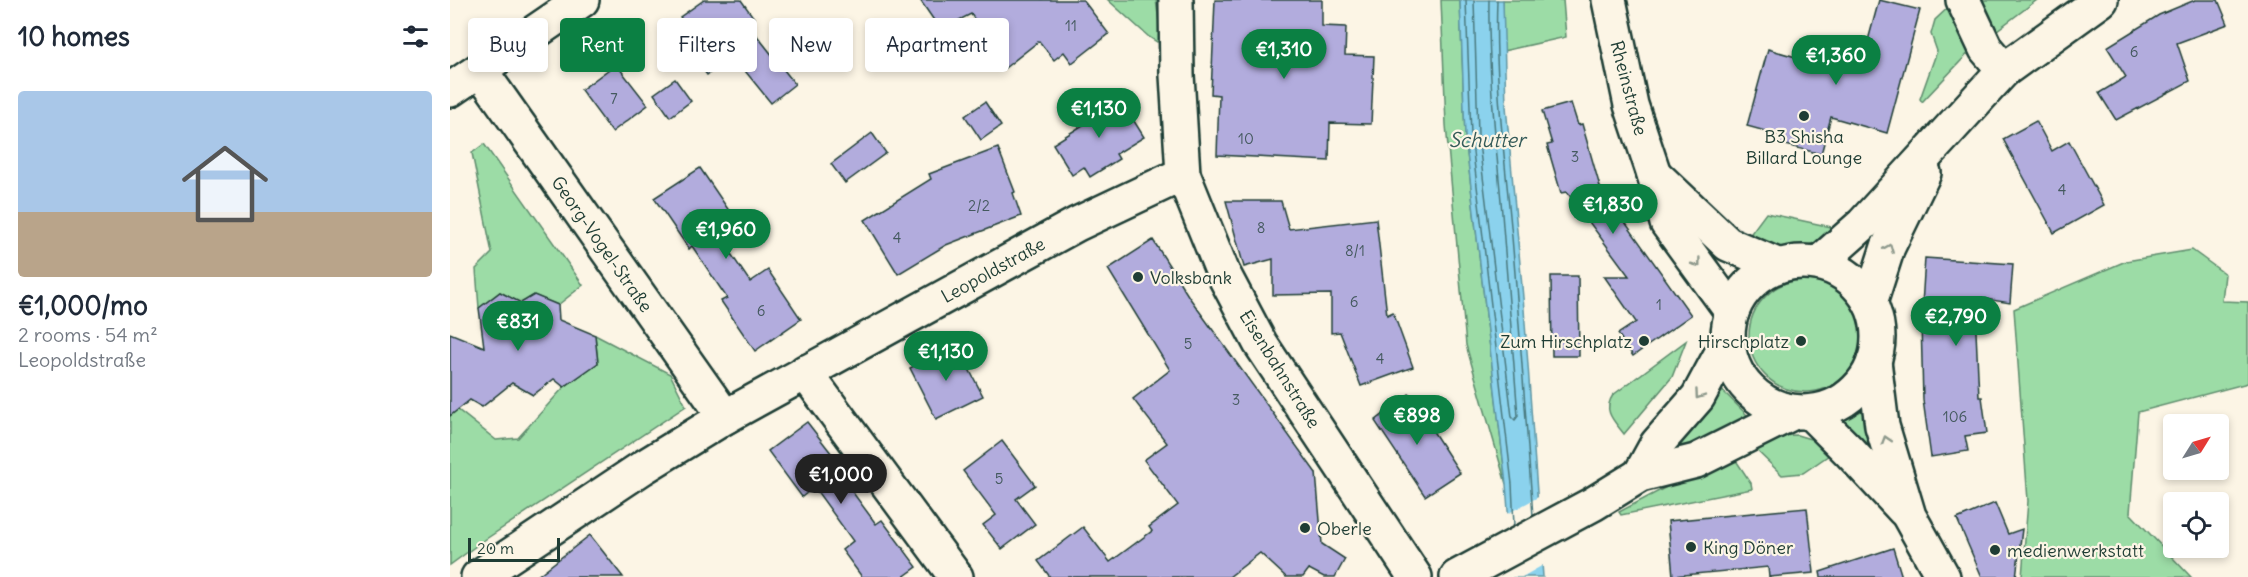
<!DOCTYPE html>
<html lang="en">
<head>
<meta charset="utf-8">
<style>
  :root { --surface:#fff; --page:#f6f6f7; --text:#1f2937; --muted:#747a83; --accent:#0b8043 }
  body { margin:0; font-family:Delius,sans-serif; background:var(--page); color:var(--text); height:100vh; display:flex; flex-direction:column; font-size:22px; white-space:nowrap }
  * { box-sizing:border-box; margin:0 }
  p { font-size:20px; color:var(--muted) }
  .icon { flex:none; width:33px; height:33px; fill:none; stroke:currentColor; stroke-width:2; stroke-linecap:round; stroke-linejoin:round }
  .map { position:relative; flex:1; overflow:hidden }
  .details { display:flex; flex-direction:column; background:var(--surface); width:450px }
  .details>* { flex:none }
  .banner { position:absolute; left:18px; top:18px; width:570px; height:54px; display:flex; gap:12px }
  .needle { width:39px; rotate:53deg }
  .buttons { position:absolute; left:1713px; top:414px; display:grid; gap:12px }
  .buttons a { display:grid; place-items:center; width:66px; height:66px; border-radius:6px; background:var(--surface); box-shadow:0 3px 9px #0003; font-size:30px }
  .scale { position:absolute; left:18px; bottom:15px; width:92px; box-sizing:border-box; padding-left:6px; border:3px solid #1f3d34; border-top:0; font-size:16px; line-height:21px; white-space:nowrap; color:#1f3d34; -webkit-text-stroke:4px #fcf5e5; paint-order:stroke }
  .price { position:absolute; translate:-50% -51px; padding:0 14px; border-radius:21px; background:var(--accent); color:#fff; font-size:20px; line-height:39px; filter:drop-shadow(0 2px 3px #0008) }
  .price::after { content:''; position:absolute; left:50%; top:36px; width:18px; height:14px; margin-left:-9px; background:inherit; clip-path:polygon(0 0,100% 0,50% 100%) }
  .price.current { background:#222; color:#fff }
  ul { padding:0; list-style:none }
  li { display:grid; align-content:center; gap:12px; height:318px; padding:0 18px }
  li span { display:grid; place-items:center; height:186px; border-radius:6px; color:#555 }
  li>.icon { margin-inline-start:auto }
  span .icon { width:108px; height:108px; fill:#fffc; stroke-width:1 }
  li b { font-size:26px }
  h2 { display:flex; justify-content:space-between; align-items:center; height:72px; padding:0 18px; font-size:26px }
  .chip { padding:0 21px; border-radius:6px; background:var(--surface); box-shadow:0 3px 9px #0003; font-size:21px; line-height:54px }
  .chip.current { background:var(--accent); color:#fff }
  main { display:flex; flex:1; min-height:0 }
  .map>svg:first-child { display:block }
  .green { fill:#9cdca6; stroke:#5e8c6d; stroke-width:1.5 }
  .water { fill:#8bd2ed; stroke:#6096a3; stroke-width:1.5 }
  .pier { fill:#fcf5e5 }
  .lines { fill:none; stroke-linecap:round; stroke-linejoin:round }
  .shore { stroke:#4a797e; stroke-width:1.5 }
  .building { fill:#b2acdd; stroke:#1f3d34; stroke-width:1.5 }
  .minor-casing { stroke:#1f3d34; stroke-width:38 }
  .major-casing { stroke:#1f3d34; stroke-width:38 }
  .minor { stroke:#fcf5e5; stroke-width:33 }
  .major { stroke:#fcf5e5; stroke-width:33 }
  .oneway { stroke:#8e998c }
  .poi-dot { fill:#1f3d34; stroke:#fcf5e5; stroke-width:2 }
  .labels { text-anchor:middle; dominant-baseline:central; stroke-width:4.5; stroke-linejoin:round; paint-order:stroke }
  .number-label { font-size:15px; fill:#44595e }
  .street-label { font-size:18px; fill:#1f3d34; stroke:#fcf5e5 }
  .poi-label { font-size:18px; fill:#1f3d34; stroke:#fcf5e5; text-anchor:start }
  .water-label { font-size:20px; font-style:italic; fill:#355b59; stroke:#fcf5e5 }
</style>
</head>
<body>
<main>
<section class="details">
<h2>10 homes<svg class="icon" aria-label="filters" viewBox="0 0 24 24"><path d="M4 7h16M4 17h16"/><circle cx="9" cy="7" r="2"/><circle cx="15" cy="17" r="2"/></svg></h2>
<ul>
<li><span style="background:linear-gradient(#a9c7e8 65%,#b9a48a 0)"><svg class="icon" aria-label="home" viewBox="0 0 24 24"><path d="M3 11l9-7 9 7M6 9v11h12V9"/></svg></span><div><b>€1,000/mo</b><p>2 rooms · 54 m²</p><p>Leopoldstraße</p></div></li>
</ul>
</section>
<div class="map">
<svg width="1798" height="577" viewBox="0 0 1798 577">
  <rect width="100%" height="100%" fill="#fcf5e5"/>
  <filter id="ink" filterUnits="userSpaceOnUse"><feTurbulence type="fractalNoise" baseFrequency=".0167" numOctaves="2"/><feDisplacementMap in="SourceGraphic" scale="12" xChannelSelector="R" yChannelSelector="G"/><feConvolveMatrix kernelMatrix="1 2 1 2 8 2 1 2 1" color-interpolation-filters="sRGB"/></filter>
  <g filter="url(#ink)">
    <!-- green -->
    <g class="green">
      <polygon points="658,0 706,0 711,38 707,42 699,37"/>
      <polygon points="991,0 1010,0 1015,136 1056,484 1016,345 996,125"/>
      <polygon points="1053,0 1113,0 1116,37 1053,51"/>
      <polygon points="1526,0 1587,0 1539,36"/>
      <polygon points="1503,3 1524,47 1472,102 1470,99 1487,51 1481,34 1485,20"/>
      <polygon points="34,144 133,285 108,305 84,295 71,303 50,292 29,308 26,269 42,253 22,153"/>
      <path d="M1316 213 1386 228C1369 244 1343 254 1319 249 1311 247 1303 243 1296 240Z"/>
      <polygon points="1742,250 1775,274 1772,301 1798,302 1798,383 1688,412 1680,513 1741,577 1572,577 1578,501 1564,309 1676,261"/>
      <circle cx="1355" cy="336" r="56"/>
      <polygon points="145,335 220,374 236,406 30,543 0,565 0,406 8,410 46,440 68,438 114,387 148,363"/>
      <path d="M1236 341 1222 377 1174 434C1164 421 1152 411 1163 395Z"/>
      <polygon points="1273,391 1298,416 1213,460"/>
      <polygon points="1415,409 1433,463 1387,423"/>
      <polygon points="1347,435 1367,441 1382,453 1353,473 1332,475 1301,445 1323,436"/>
      <polygon points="1281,453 1301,483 1302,489 1171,515 1169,512"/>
    </g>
    <!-- water -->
    <polygon class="water" points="1010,0 1053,0 1056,106 1074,309 1093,577 1063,577 1056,484 1015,136"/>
    <!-- pier -->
    <polygon class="pier" points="1090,496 1095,564 1072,577 1060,577 1055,515"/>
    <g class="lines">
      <!-- shore -->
      <g class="shore">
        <polyline points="1016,0 1021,135 1062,484 1064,526"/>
        <path d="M1024 0 1028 135 1062 417 1065 420 1068 416C1063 345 1057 273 1051 201 1045 134 1038 67 1039 0"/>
        <path d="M1047 0C1044 79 1055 159 1062 237 1070 330 1076 423 1083 516"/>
      </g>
    </g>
    <!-- building -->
    <g class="building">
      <polygon points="254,0 291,0 304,18 298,22 308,37 345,84 321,103 283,56 257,75 230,39 241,31 230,17"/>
      <polygon points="470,0 633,0 659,34 622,63 614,52 604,60 589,41 555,68 521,14 509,20 526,66 518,70"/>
      <polygon points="765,0 872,0 872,26 896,27 895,55 924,56 921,124 880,123 879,161 767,155 769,95 761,94"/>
      <polygon points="1429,0 1470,10 1437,133 1381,117 1371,154 1328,143 1330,135 1297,126 1318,49 1388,69 1389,65 1410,70"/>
      <polygon points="1745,0 1768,0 1778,24 1727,43 1740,81 1666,120 1649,93 1676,77 1657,47 1709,15"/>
      <polygon points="166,64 198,105 162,132 131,90"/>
      <polygon points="225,79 241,101 220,117 204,94"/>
      <polygon points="669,97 694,137 666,154 669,159 640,177 634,167 622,175 603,144 644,118 641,114"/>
      <polygon points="535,102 551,126 531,140 515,116"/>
      <polygon points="1121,103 1128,125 1132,124 1150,187 1241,315 1183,356 1168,334 1186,322 1154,276 1179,276 1117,192 1111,193 1097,145 1102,144 1092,111"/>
      <polygon points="1586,121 1602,151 1619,141 1654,205 1604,233 1553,139"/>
      <polygon points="422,133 436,153 395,183 381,164"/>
      <polygon points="548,148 565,192 563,193 571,216 496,245 448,274 415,220 481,179 479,174"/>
      <polygon points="250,168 284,218 265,230 300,282 318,270 351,319 305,351 271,301 277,298 242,246 239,249 204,198"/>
      <polygon points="776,201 831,201 839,229 926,219 937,315 943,312 963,367 911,386 890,332 881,333 881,294 823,295 823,259 794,267"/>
      <polygon points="703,240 739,297 866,473 872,544 895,559 885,577 874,577 859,569 853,577 836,577 810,553 779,577 600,577 588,561 633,527 660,562 702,531 699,527 728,505 694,460 717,443 683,399 720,370 658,269"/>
      <polygon points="1475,258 1563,264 1560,303 1536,299 1534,311 1525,310 1529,397 1532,397 1537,433 1515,436 1518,451 1481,457 1473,400 1471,321"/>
      <polygon points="1101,276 1128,276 1129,356 1102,356"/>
      <polygon points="50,292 71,303 84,295 108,305 109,320 145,335 148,363 114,387 104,379 83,395 62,383 32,407 20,400 0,416 0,333 34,347 29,308"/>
      <polygon points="506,344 533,396 486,419 460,368"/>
      <polygon points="959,394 1010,473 975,496 925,421"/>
      <polygon points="357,422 392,467 387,471 426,524 432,520 467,567 453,577 412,577 392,550 403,541 364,487 352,497 318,451"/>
      <polygon points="552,441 585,485 566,499 585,524 552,549 533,525 546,515 513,471"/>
      <polygon points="1545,503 1558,534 1572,529 1566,577 1532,577 1507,519"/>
      <polygon points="1357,508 1364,573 1319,577 1318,567 1223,576 1218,521"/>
      <polygon points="140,535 173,577 86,577"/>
      <polygon points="1443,548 1452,577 1371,577 1370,572"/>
    </g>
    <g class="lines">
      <!-- minor casing -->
      <g class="minor-casing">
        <g id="minor">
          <polyline points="726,0 727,75 733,174 773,273 810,343 965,577"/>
          <polyline points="1513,0 1536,49 1554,70"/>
          <polyline points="30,70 275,417"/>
          <polyline points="0,90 132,0"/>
          <polyline points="1424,361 1432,426 1459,516 1493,577"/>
          <polyline points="355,372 506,577"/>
          <polyline points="1360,412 1399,451 1454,510"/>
          <polyline points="28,577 192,468 275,417 627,224 733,174"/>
        </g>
      </g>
      <!-- major casing -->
      <g class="major-casing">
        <g id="major">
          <polyline points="1159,0 1181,105 1204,174 1217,223 1282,312"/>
          <polyline points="1204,174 1278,244 1327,265"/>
          <circle cx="1353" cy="337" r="75"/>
          <polyline points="1369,263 1413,224 1554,70 1651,0"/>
          <polyline points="1420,303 1438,247 1474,173"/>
          <polyline points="1190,475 1207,444 1248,397 1277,343"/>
          <polyline points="1007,577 1143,504 1190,475 1246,461 1344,412"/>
        </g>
      </g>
      <!-- minor -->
      <use href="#minor" class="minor"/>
      <!-- major -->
      <use href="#major" class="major"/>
    </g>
    <!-- one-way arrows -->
    <defs><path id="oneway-chevron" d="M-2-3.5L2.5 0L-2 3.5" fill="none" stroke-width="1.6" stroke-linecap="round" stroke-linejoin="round" transform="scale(1.5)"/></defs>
    <g class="oneway">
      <use href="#oneway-chevron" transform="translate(1439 248) rotate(-68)"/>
      <use href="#oneway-chevron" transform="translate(1247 263) rotate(53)"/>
      <use href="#oneway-chevron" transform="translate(1249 395) rotate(125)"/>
      <use href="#oneway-chevron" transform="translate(1436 440) rotate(-107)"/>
    </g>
  </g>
  <!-- markers -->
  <g class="poi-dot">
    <circle cx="1354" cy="116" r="6"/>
    <circle cx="688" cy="277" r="6"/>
    <circle cx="1194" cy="341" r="6"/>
    <circle cx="1351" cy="341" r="6"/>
    <circle cx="855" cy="528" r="6"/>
    <circle cx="1241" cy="547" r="6"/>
    <circle cx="1545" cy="550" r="6"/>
  </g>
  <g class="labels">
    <!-- number labels -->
    <g class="number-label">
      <text x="621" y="25">11</text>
      <text x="1684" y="51">6</text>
      <text x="164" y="98">7</text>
      <text x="796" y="138">10</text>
      <text x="1125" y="156">3</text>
      <text x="1612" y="189">4</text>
      <text x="529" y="205">2/2</text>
      <text x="811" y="227">8</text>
      <text x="447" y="237">4</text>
      <text x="905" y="250">8/1</text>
      <text x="904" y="301">6</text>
      <text x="1209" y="304">1</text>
      <text x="311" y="310">6</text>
      <text x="738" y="343">5</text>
      <text x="930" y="358">4</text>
      <text x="786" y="399">3</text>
      <text x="1505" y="416">106</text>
      <text x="549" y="478">5</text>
    </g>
    <!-- street labels -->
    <g class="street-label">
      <text transform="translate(1179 88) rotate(75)">Rheinstraße</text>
      <text transform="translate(152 244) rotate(55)">Georg-Vogel-Straße</text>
      <text transform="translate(543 270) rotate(-29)">Leopoldstraße</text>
      <text transform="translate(830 369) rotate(58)">Eisenbahnstraße</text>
    </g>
    <!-- poi labels -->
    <g class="poi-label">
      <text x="1354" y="136" text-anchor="middle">B3 Shisha<tspan x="1354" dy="21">Billard Lounge</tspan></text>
      <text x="700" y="277">Volksbank</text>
      <text x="1182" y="341" text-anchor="end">Zum Hirschplatz</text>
      <text x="1339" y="341" text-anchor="end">Hirschplatz</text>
      <text x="867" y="528">Oberle</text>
      <text x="1253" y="547">King Döner</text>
      <text x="1557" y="550">medienwerkstatt</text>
    </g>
    <!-- water labels -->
    <g class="water-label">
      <text x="1037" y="139">Schutter</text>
    </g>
  </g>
</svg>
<div class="buttons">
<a><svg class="needle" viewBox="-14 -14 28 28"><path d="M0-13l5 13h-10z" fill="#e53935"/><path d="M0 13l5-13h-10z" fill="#747a83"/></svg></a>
<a><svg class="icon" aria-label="locate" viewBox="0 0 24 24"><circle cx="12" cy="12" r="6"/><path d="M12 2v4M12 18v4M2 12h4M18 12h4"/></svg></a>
</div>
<div class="scale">20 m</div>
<b class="price" style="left:834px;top:80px">€1,310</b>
<b class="price" style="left:1386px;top:86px">€1,360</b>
<b class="price" style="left:649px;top:139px">€1,130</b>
<b class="price" style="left:1163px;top:235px">€1,830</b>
<b class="price" style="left:276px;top:260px">€1,960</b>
<b class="price" style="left:1506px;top:347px">€2,790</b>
<b class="price" style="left:68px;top:352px">€831</b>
<b class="price" style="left:496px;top:382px">€1,130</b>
<b class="price" style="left:967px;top:446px">€898</b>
<b class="price current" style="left:391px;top:505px">€1,000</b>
<div class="banner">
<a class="chip">Buy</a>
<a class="chip current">Rent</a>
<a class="chip">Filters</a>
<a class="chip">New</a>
<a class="chip">Apartment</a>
</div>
</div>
</main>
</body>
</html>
